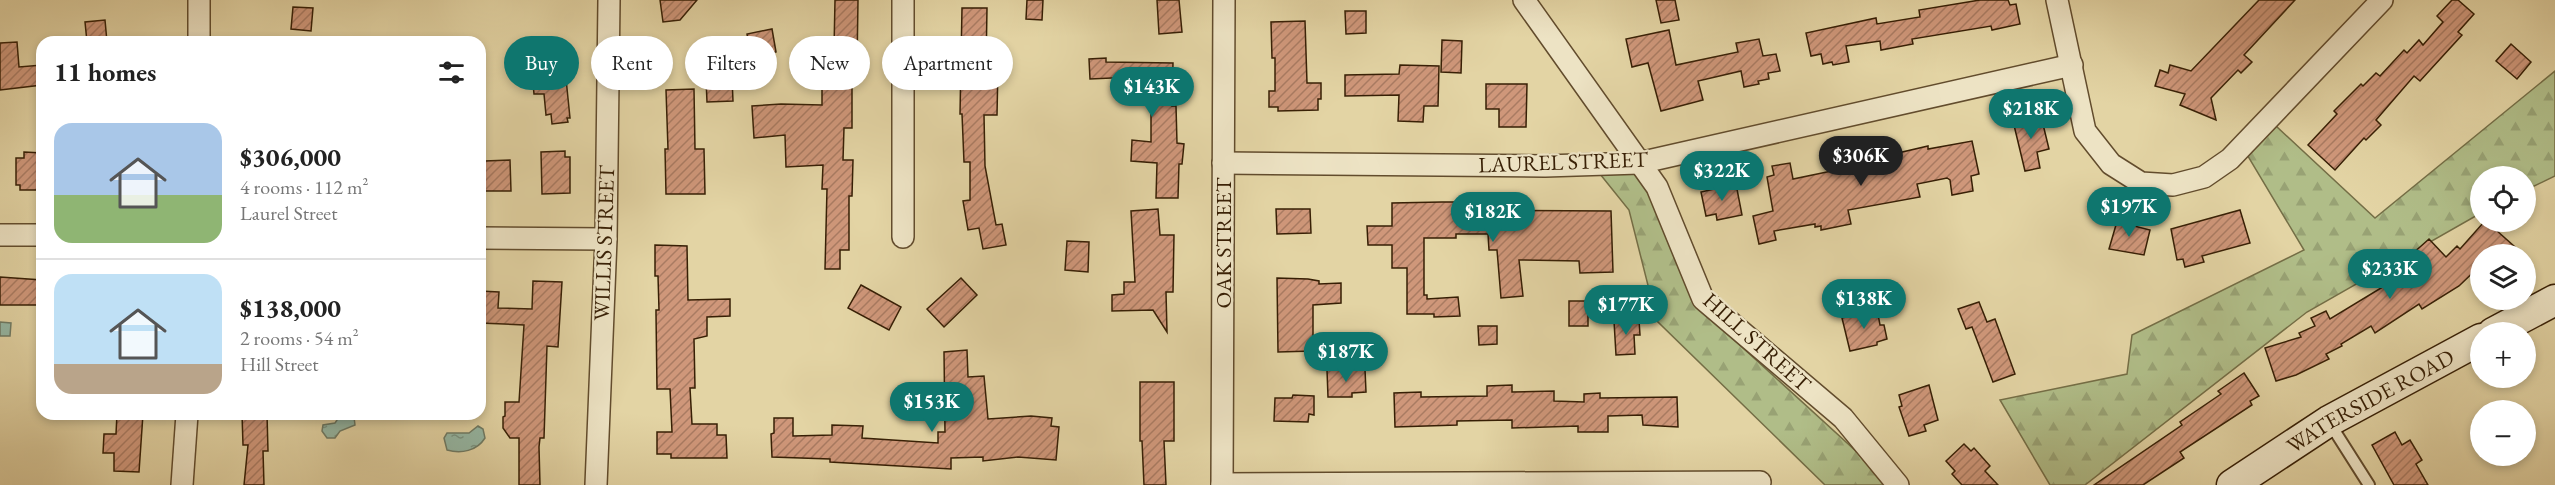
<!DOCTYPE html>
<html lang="en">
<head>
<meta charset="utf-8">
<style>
  :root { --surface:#fff; --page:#f6f6f6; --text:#222; --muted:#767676; --line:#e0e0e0; --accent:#0f766e }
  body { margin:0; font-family:"EB Garamond",serif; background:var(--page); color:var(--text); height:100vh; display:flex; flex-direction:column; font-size:22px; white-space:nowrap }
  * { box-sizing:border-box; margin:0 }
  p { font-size:20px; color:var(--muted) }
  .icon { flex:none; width:33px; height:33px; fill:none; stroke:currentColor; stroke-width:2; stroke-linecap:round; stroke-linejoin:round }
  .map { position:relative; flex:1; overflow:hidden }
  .details { position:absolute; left:36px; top:36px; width:450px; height:384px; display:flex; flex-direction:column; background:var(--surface); border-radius:18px; box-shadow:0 3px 9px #0003 }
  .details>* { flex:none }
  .top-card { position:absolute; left:504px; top:36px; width:570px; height:54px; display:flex; gap:12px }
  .controls { position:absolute; left:2470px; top:166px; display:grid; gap:12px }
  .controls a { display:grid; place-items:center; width:66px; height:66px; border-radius:50%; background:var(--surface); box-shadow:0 3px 9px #0003; font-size:30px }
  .price { position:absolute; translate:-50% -51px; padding:0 14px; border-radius:21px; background:var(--accent); color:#fff; font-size:20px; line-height:39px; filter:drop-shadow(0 2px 3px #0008) }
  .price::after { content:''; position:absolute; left:50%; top:36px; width:18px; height:14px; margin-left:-9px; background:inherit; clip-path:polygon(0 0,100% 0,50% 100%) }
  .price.active { background:#222; color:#fff }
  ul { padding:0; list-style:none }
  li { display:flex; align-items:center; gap:18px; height:150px; padding:0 18px }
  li+li { border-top:2px solid var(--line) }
  li span { display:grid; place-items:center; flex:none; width:168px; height:120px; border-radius:18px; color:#555 }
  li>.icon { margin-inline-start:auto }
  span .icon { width:72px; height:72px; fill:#fffc; stroke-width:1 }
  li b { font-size:26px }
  h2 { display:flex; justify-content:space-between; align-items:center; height:72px; padding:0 18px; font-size:26px }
  .chip { padding:0 21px; border-radius:27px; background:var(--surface); box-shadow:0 3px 9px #0003; font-size:21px; line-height:54px }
  .chip.active { background:var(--accent); color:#fff }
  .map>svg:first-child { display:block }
  .forest { fill:url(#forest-firs); stroke:#746e46; stroke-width:1.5 }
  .water { fill:url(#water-ripples); stroke:#6f7b65; stroke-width:1.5 }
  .building { fill:url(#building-hatch); stroke:#371f05; stroke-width:1.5 }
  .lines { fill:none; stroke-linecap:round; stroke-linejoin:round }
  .lane-casing { stroke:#624c2d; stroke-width:14 }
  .street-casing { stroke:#624c2d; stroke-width:24 }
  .secondary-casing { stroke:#371f05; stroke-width:33 }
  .lane { stroke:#ede3c4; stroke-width:10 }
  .street { stroke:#ede3c4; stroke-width:21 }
  .secondary { stroke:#ede3c4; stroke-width:30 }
  .labels { text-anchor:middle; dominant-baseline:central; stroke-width:4.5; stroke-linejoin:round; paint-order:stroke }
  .street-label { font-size:22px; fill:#371f05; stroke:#ede3c4 }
</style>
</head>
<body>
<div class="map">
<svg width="2555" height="485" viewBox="0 0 2555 485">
  <defs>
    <pattern id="forest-firs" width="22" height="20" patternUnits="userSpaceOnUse" patternTransform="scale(1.5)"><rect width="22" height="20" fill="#b0bd88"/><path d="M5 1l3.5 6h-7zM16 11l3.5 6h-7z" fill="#98a274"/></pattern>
    <pattern id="water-ripples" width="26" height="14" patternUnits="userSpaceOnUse" patternTransform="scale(1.5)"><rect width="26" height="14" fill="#95b8a5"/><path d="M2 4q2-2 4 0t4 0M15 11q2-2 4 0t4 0" fill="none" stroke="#7a9584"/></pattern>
    <pattern id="building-hatch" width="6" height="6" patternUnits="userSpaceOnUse" patternTransform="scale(1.5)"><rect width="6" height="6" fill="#cf977a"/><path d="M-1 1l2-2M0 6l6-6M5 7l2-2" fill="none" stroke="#a97b62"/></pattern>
  </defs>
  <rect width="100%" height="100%" fill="#e3d4a4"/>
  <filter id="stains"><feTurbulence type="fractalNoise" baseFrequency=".00333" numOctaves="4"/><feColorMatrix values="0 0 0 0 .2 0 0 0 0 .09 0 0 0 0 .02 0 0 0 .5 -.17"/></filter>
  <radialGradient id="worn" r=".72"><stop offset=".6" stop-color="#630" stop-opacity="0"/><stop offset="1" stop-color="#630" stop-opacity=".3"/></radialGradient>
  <!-- forest -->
  <g class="forest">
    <polygon points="2555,71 2555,176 2526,190 2526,177 2481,177 2481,213 2307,312 2085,485 2050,485 2000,400 2127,374 2132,335 2304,250 2246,153 2276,126 2375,218"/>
    <polygon points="1633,169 1655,204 1696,305 1869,463 1884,485 1825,485 1657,321 1629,210 1600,174"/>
  </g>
  <!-- water -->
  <g class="water">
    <polygon points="0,322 11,323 10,336 0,336"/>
    <polygon points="341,414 354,417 355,425 340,431 335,438 327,438 322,431 323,425 335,423"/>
    <path d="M478 426 483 429 485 438C477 451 461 454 447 450L444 438 447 433H469Z"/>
  </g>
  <!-- building -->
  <g class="building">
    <polygon points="660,0 697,0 680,20 663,22"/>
    <polygon points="835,0 858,0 857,65 852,65 852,128 844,128 843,160 853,160 852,196 849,196 849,250 840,250 840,269 825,269 827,189 822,189 823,165 786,167 785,135 754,138 752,106 781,104 822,105 822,67 798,68 797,50 834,49"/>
    <polygon points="1027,0 1043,0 1042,20 1026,19"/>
    <polygon points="1157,0 1179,0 1182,32 1159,34"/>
    <polygon points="1656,0 1675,0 1679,20 1661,23"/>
    <polygon points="1980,0 2008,0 2010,5 2016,4 2020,24 1992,30 1991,26 1912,39 1913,44 1881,50 1880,41 1846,46 1849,62 1833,65 1832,62 1823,64 1821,54 1811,56 1806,33 1876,18 1877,24 1920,17 1919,10"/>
    <polygon points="2259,0 2295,0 2244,55 2252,62 2241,73 2238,70 2211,98 2216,120 2180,105 2185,94 2155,86 2160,70 2168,73 2170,65 2191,71"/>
    <polygon points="2452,0 2458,0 2474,14 2458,32 2462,35 2420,81 2414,76 2376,120 2381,125 2366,140 2364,138 2335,170 2308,145 2337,114 2334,111 2361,84 2363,86 2376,73 2380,76 2404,50 2407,53 2419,40 2423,45 2443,22 2437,16"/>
    <polygon points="293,7 313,8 311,31 291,29"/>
    <polygon points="962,8 987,8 986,66 998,66 997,115 984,115 985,166 996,225 1002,224 1006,245 983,249 979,228 968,230 963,201 970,200 970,162 964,162 962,114 960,114"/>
    <polygon points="1345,11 1366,11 1366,33 1346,34"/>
    <polygon points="105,20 107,42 87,42 85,22"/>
    <polygon points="1305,21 1307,83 1321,83 1321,99 1318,99 1318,110 1278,111 1278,107 1269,107 1269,91 1275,91 1275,58 1272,58 1271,22"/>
    <polygon points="772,29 776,52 751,57 747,34"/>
    <polygon points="1669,30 1676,65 1738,52 1736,43 1759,39 1763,56 1776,54 1780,71 1768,73 1769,79 1758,81 1759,84 1744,87 1741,71 1698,81 1703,100 1661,111 1648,63 1632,67 1626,39"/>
    <polygon points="1442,40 1462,41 1461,73 1441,72"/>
    <polygon points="17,42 19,67 42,65 42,85 0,90 0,43"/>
    <polygon points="2511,44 2531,62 2517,79 2496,61"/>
    <polygon points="1106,58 1106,62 1173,63 1172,106 1176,106 1177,143 1184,144 1182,164 1179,164 1178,198 1156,198 1157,163 1131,161 1132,140 1151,142 1151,92 1134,92 1134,77 1090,79 1089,59"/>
    <polygon points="564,59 570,118 567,118 568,122 552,124 551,114 546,115 544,94 534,94 531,62"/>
    <polygon points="1400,65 1439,66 1438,106 1424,106 1423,122 1398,121 1399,95 1345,96 1345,75 1399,74"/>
    <polygon points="732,78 733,101 707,102 706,79"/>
    <polygon points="1486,84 1527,84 1526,127 1499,127 1499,109 1486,109"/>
    <polygon points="694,89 695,149 704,149 705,194 666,194 665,149 668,149 666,90"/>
    <polygon points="2033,116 2041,116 2049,149 2037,152 2040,168 2025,171 2013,121"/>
    <polygon points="1972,141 1979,174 1971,176 1973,191 1952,195 1950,180 1947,178 1917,184 1920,197 1848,210 1851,224 1821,230 1821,226 1815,227 1815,224 1774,231 1776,240 1759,244 1753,216 1773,211 1767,177 1774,175 1772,166 1790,163 1793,179 1851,167 1851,163 1864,161 1862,152 1884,148 1885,156 1928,146 1928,149"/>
    <polygon points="565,151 565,157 570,157 570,193 542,194 541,152"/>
    <polygon points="24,152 42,153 42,190 20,190 20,185 16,185 16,158 24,158"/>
    <polygon points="510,160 511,191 485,191 485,161"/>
    <polygon points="1736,184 1742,215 1717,220 1716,214 1706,216 1701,192"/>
    <polygon points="1442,202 1468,202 1469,210 1611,211 1613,272 1580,273 1579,261 1519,260 1523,296 1501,298 1497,250 1489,250 1488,234 1456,234 1456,238 1424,238 1424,295 1427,295 1427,299 1458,297 1460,316 1434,317 1434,314 1407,314 1407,268 1392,268 1392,245 1368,245 1367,226 1392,226 1392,203"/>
    <polygon points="1158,209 1160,235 1174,235 1173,292 1166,292 1167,332 1153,310 1112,311 1112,295 1124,294 1124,282 1135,282 1131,211"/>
    <polygon points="1276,209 1310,209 1311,233 1277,234"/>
    <polygon points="2240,210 2250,243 2202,256 2204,262 2185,267 2183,259 2177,260 2171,229"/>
    <polygon points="2118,218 2135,222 2134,226 2150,230 2144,255 2109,249"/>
    <polygon points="2484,222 2487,222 2524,255 2481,255 2481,265 2459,286 2422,309 2419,304 2375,333 2371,326 2341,344 2342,346 2326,354 2329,359 2296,375 2276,381 2265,348 2301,337 2299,333 2315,326 2311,318 2326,311 2330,319 2386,285 2382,280 2414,258 2411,255 2429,239 2446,257 2457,246 2460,249"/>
    <polygon points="1067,241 1089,242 1088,272 1065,270"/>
    <polygon points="655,245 687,246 688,300 730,299 730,316 707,317 707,336 694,339 695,388 690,388 692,424 717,424 717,435 726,435 727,458 671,458 671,454 657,454 657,432 672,432 670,389 657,389 656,314 656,310 659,310 658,276 655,276"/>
    <polygon points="0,277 42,280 42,305 0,305"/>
    <polygon points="961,278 977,295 944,327 927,309"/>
    <polygon points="1277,278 1308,279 1319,281 1319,284 1341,283 1341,303 1313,305 1313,351 1278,352"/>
    <polygon points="533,281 562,282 558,347 547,346 544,438 540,438 539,447 540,485 519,485 519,438 510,438 503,428 503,417 505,416 505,402 519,402 524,325 480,323 480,291 499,292 498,308 532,309"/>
    <polygon points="861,285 901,307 889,330 848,308"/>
    <rect x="1569" y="301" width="19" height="25"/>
    <polygon points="1979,302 1987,322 1995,319 2015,374 1993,382 1972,327 1966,329 1958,309"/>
    <polygon points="1877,309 1880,325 1884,325 1887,339 1877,342 1877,345 1850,351 1842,318"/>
    <polygon points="1639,320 1640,335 1634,335 1635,354 1616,355 1614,321"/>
    <polygon points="1478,326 1497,326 1497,344 1479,345"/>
    <polygon points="967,350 968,377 984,376 988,419 1031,416 1052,418 1051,426 1059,427 1056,460 1018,457 983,461 983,457 951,458 951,469 830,462 830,459 772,457 771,434 774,433 774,418 793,418 793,436 832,435 832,425 863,426 862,438 938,443 938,432 945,432 944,352"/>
    <polygon points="1365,369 1366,392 1352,393 1352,397 1328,397 1327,370"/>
    <polygon points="2244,373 2259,396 2250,401 2252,405 2180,452 2184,458 2143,485 2094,485 2182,425 2180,422 2221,394 2218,391"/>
    <polygon points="1140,382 1174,382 1174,441 1164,441 1166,485 1144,485 1142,441 1140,441"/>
    <polygon points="1512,385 1512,392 1554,391 1554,401 1584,402 1584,394 1600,393 1600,398 1677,397 1678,427 1643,425 1642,415 1608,416 1608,432 1578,432 1578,426 1512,428 1512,420 1457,421 1457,425 1395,427 1394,393 1421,392 1421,397 1487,396 1487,386"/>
    <polygon points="1929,385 1938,420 1924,425 1926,431 1909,436 1899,407 1902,406 1899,395"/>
    <polygon points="1293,395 1314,396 1314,415 1309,414 1308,422 1274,421 1275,398 1292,398"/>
    <polygon points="117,414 143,414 139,472 114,471 114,453 103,453 104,434 116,434"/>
    <polygon points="242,414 267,414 268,451 263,451 264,485 244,485 248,445 243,445"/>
    <polygon points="2395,432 2402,445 2410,440 2422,460 2416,464 2428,485 2394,485 2372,445"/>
    <polygon points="1964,444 1971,451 1974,448 1990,466 1985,471 1998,485 1962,485 1952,474 1955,471 1946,461"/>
  </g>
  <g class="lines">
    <!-- lane casing -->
    <g class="lane-casing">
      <polyline id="lane" points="2329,422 2369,485"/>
    </g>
    <!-- street casing -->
    <g class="street-casing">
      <g id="street">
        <polyline points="903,0 903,237"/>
        <polyline points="1524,0 1657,187 1703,299 1843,418 1898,485"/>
        <polyline points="2057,0 2085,131 2111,164 2141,183 2173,185 2204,177 2230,159 2382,0"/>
        <polyline points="199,42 199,0"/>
        <polyline points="1223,163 1545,166 1639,163 2072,65"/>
        <polyline points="0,235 42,235"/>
        <polyline points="480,238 606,239"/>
        <polyline points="1222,484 1760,482"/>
        <polyline points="182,485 187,414"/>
        <polyline points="596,485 606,239 609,0"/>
        <polyline points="1222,485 1224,0"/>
      </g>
    </g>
    <!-- secondary casing -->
    <g class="secondary-casing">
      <g id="secondary">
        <polyline points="2493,333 2555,300"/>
        <path id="s1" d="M2232 485 2329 421 2481 339"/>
      </g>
    </g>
    <!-- lane -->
    <use href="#lane" class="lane"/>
    <!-- street -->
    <use href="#street" class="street"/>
    <!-- secondary -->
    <use href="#secondary" class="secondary"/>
  </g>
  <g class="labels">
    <!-- street labels -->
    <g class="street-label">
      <text transform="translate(1563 162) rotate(-2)">LAUREL STREET</text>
      <text transform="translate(604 243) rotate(-88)">WILLIS STREET</text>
      <text transform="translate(1223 243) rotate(-90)">OAK STREET</text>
      <text transform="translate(1757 342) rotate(42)">HILL STREET</text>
      <text stroke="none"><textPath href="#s1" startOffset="162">WATERSIDE ROAD</textPath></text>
    </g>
  </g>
  <rect width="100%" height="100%" filter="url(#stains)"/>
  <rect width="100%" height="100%" fill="url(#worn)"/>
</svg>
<div class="controls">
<a><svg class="icon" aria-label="locate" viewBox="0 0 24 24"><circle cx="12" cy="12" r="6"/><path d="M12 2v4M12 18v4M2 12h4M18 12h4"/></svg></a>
<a><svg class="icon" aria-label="layers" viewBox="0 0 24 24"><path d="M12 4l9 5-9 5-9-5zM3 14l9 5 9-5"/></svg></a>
<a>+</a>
<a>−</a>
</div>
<b class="price" style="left:1152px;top:118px">$143K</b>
<b class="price" style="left:2031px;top:140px">$218K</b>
<b class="price active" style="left:1861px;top:187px">$306K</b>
<b class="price" style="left:1722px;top:202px">$322K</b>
<b class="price" style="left:2129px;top:238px">$197K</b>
<b class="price" style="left:1493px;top:243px">$182K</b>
<b class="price" style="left:2390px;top:300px">$233K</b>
<b class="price" style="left:1864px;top:330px">$138K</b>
<b class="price" style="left:1626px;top:336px">$177K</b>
<b class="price" style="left:1346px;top:383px">$187K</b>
<b class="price" style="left:932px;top:433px">$153K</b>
<div class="top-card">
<a class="chip active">Buy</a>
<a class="chip">Rent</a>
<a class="chip">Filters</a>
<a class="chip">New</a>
<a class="chip">Apartment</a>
</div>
<section class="details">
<h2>11 homes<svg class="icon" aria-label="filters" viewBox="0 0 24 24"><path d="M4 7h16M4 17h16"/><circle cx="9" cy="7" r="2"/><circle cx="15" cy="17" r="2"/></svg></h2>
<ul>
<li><span style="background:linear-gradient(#a9c7e8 60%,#8fb573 0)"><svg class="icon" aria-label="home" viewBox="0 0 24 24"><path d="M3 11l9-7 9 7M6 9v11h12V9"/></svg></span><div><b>$306,000</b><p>4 rooms · 112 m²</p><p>Laurel Street</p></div></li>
<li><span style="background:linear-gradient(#bfe0f5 75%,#b9a48a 0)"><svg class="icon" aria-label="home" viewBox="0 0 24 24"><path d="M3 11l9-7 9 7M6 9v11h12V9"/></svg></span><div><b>$138,000</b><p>2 rooms · 54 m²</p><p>Hill Street</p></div></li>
</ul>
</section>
</div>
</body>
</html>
